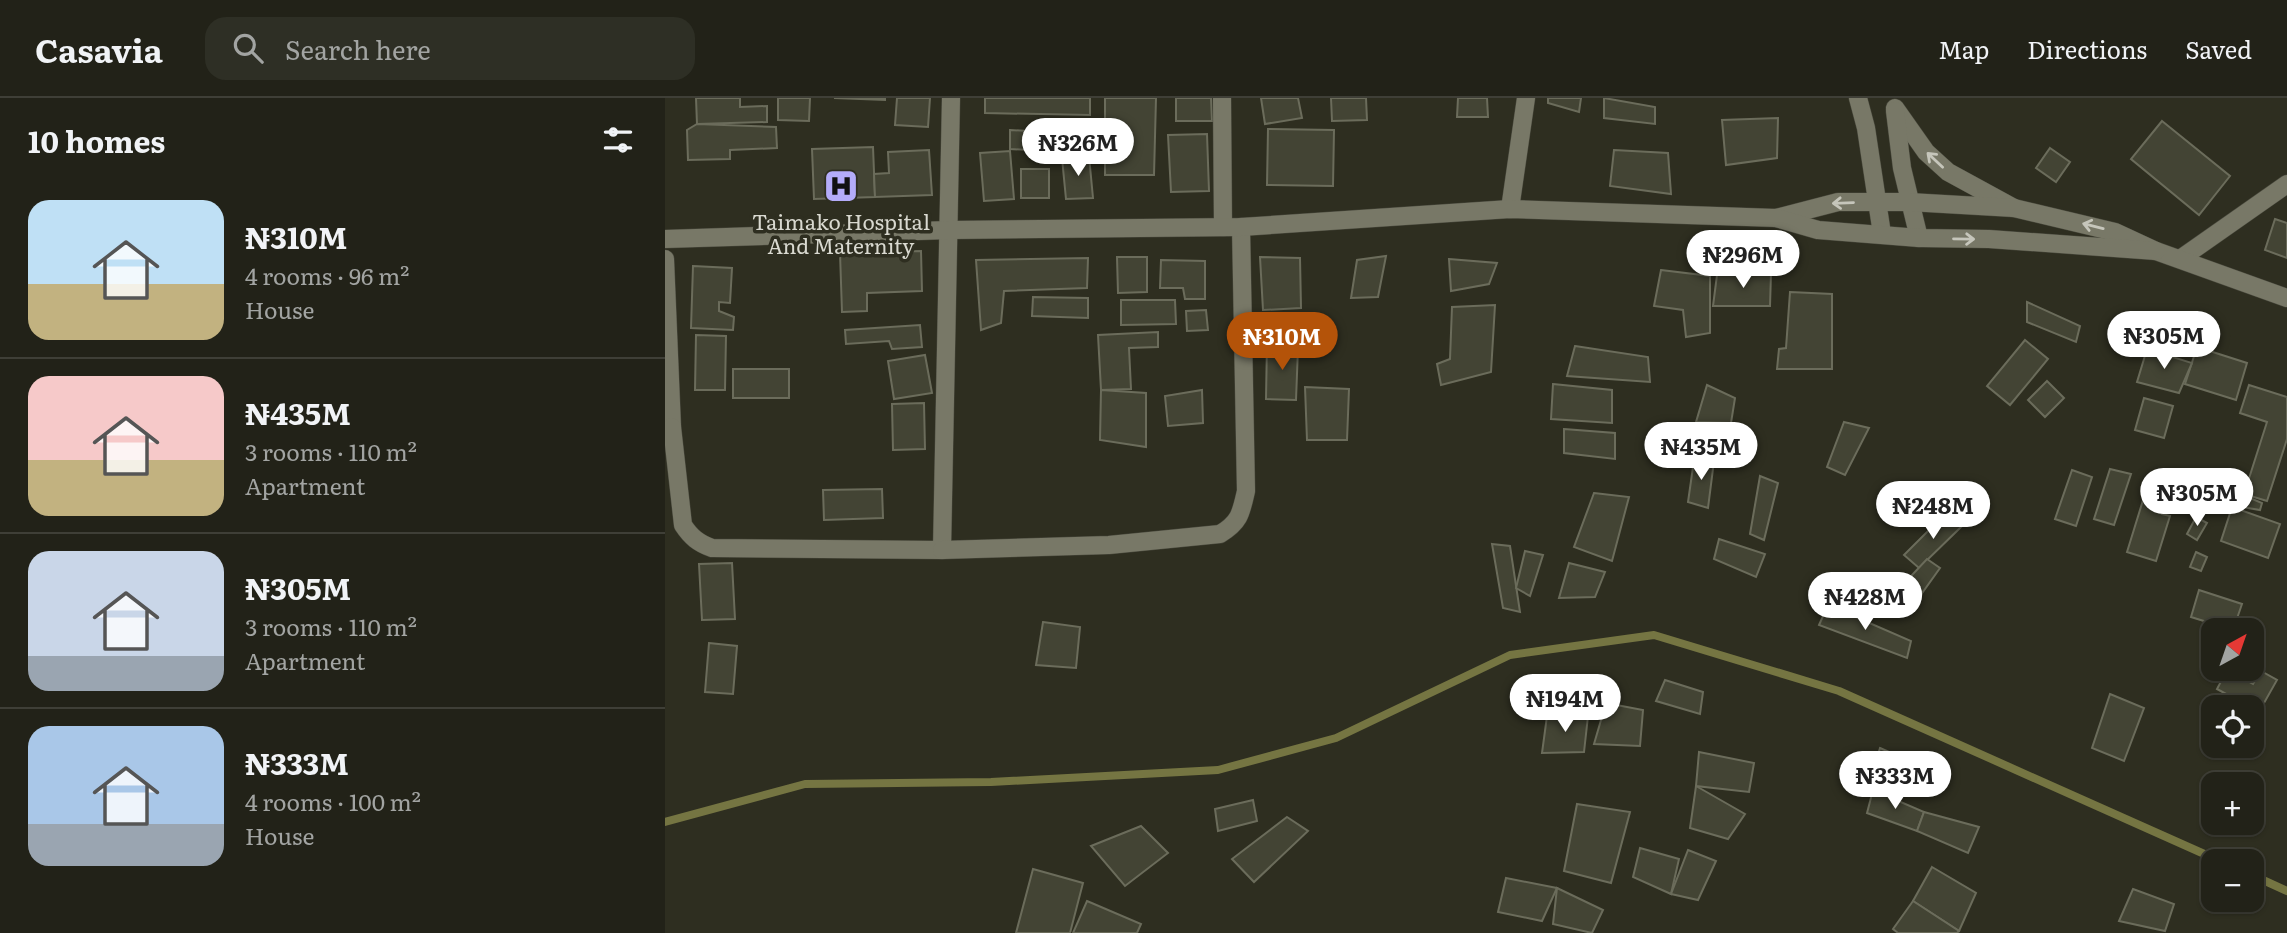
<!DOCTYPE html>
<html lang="en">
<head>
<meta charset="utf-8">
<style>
  :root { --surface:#222218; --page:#2e2f25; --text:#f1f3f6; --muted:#a2a4a2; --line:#3f3f37; --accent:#b45309 }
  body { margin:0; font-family:Literata,serif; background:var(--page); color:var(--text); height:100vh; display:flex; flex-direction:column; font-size:26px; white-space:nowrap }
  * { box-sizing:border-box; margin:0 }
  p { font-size:23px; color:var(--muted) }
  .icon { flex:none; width:38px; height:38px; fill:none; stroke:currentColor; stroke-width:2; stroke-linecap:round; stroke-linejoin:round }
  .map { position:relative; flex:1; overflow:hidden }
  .sheet { display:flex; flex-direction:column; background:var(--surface); width:665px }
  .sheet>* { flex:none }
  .needle { width:46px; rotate:40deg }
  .buttons { position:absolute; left:1536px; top:520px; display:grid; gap:14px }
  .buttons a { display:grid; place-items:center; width:63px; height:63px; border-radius:14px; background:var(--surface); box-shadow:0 2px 5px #0004,0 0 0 2px var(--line); font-size:35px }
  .price { position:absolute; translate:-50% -60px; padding:0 16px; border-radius:24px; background:#fff; color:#222; font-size:23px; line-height:46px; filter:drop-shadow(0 2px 4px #0008) }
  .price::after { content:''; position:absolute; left:50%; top:42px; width:21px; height:16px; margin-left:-10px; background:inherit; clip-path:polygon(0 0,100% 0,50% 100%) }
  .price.current { background:var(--accent); color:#fff }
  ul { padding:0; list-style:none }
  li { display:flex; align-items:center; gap:21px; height:175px; padding:0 28px }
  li+li { border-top:2px solid var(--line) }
  li span { display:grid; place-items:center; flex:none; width:196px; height:140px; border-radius:21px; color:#555 }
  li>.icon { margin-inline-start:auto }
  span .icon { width:84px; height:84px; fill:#fffc; stroke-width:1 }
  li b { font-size:30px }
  h2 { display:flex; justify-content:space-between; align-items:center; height:84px; padding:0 28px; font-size:30px }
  header { display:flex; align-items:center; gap:42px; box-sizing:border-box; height:98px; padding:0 35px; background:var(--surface); border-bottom:2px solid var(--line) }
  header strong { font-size:33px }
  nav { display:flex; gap:38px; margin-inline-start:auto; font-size:24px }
  .search { width:490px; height:63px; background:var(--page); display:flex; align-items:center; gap:18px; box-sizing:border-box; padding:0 24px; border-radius:21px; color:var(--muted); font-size:26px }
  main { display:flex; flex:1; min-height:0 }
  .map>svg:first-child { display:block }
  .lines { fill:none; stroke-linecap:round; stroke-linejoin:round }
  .stream { stroke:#757542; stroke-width:8 }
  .building { fill:#434434; stroke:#6b6c5b; stroke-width:2 }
  .minor-casing { stroke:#49493d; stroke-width:19 }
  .tertiary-casing { stroke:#49493d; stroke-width:19 }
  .secondary-casing { stroke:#49493d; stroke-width:19 }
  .minor { stroke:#787867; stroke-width:18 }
  .tertiary { stroke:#787867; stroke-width:18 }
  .secondary { stroke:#787867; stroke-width:18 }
  .oneway { stroke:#c6c6bb }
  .labels { text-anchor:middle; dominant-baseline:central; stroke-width:7; stroke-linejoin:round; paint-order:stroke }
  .poi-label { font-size:21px; fill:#d9d9d0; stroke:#2e2e20 }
</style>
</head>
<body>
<header>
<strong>Casavia</strong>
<div class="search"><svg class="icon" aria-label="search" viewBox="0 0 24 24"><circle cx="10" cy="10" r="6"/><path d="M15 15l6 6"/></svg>Search here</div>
<nav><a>Map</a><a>Directions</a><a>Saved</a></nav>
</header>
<main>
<section class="sheet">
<h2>10 homes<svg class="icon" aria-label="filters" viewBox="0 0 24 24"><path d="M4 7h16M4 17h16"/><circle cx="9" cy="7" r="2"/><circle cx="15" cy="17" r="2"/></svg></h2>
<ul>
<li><span style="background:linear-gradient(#bfe0f5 60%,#c2b280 0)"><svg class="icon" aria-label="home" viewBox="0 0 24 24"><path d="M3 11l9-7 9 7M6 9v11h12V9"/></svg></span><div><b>₦310M</b><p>4 rooms · 96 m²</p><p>House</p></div></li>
<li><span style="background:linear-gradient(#f6c9c9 60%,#c2b280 0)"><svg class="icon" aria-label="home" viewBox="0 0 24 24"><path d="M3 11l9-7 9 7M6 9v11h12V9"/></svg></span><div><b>₦435M</b><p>3 rooms · 110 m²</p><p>Apartment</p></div></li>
<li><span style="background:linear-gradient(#c9d6e8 75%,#9aa5b1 0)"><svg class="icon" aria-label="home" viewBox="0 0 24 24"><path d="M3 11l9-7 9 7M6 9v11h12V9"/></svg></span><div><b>₦305M</b><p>3 rooms · 110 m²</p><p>Apartment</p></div></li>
<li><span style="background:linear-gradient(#a9c7e8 70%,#9aa5b1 0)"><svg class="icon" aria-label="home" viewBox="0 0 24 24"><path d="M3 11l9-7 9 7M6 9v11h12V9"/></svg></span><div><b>₦333M</b><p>4 rooms · 100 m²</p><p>House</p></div></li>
</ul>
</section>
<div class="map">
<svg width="1622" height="835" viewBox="0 0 1622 835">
  <rect width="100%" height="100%" fill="#2e2e20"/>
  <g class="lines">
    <!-- stream -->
    <g class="stream">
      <polyline points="0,724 140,686 326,684 553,672 671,640 845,557 989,537 1174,593 1555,763"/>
      <polyline points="1587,777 1622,793"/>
    </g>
  </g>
  <!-- building -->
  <g class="building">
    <polygon points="31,0 75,0 75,9 102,8 102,24 32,26"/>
    <polygon points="113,0 145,0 144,23 113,22"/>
    <polygon points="169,0 220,0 220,2"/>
    <polygon points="232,0 265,0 263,29 230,27"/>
    <polygon points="320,0 425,0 425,17 320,15"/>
    <polygon points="440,0 491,0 489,77 440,77"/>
    <polygon points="511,0 546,0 547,23 511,23"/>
    <polygon points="596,0 633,0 637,20 600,26"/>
    <polygon points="666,0 701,0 702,22 667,23"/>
    <polygon points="793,0 822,0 823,19 792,19"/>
    <polygon points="883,0 916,0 914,14 883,5"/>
    <polygon points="939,0 990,9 990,26 939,20"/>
    <polygon points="1113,20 1112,60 1061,67 1057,22"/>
    <polygon points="1497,23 1565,78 1534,117 1466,61"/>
    <polygon points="32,26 111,29 112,50 65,52 65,61 23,62 22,32"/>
    <polygon points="603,31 669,32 668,88 602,87"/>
    <polygon points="345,32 414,36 413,55 345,51"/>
    <polygon points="542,36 544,93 506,94 503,37"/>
    <polygon points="208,49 210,99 149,101 147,51"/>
    <polygon points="1385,50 1405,64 1391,84 1371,70"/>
    <polygon points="264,52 267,97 210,99 209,76 224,75 223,54"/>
    <polygon points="949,52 1003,55 1006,96 945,88"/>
    <polygon points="345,53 349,101 319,103 315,55"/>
    <polygon points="424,58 428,100 401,101 397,60"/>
    <rect x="356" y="71" width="28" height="29"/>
    <polygon points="1610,121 1622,125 1622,160 1600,152"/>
    <polygon points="256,153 257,193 202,195 202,213 177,214 175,155"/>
    <polygon points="721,158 713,199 686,200 692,162"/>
    <polygon points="452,159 482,159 482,194 453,195"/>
    <polygon points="595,159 635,160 636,210 598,212"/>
    <polygon points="423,160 422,190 339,193 336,225 316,232 311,162"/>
    <polygon points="784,161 832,165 824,186 786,193"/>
    <polygon points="496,162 540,163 540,201 520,201 518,190 495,190"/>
    <polygon points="28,168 67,170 65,205 54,204 54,213 69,219 68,232 26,230"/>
    <polygon points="996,172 1045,178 1045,235 1021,239 1018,212 989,208"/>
    <polygon points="1106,175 1105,208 1048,208 1052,177"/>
    <polygon points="1125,194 1167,196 1167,271 1112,271 1114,251 1121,250"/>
    <polygon points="368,199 423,200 423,220 367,218"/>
    <polygon points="456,202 510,202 511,226 456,227"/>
    <polygon points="1362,204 1415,228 1411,244 1362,224"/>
    <polygon points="830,207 826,274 776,287 772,266 785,261 787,209"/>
    <polygon points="541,212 543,232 522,233 521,213"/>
    <polygon points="255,227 257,249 227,251 224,243 181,246 180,232"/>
    <polygon points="493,234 493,249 464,250 466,291 436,292 433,237"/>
    <polygon points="31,237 61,238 60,292 30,292"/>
    <polygon points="1360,242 1383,261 1345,307 1322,288"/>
    <polygon points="602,244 633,250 631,302 601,301"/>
    <polygon points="910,248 983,259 985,284 902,278"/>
    <polygon points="1532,249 1582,265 1571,302 1520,286"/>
    <polygon points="1482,251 1527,265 1514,295 1472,284"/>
    <polygon points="260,257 267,295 229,301 223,263"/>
    <rect x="68" y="271" width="56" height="29"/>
    <polygon points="1382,283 1399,300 1380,319 1363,302"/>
    <polygon points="888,286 947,292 947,325 886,321"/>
    <polygon points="1042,287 1070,300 1066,325 1031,324"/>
    <polygon points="1584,287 1622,299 1622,341 1602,403 1579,396 1602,324 1575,315"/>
    <polygon points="640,289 684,291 682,342 642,342"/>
    <polygon points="436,292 481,295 481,349 435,342"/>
    <polygon points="537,292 538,325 503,328 500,298"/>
    <polygon points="1479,300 1508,308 1499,340 1470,332"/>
    <polygon points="259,305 260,351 228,352 227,306"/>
    <polygon points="1179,324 1204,330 1180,377 1162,369"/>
    <polygon points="899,331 950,335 950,361 899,355"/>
    <polygon points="1036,358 1049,363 1043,410 1023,404 1029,362"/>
    <polygon points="1445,371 1466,376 1449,427 1429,421"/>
    <polygon points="1407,372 1427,379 1411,428 1390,421"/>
    <polygon points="1095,378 1113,385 1099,442 1085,436"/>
    <polygon points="217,391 218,420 159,422 158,392"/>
    <polygon points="929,395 964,399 947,463 909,449"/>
    <polygon points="1573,395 1597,405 1595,412 1571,408"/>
    <polygon points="1479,399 1501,405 1497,416 1505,418 1491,463 1462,454"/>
    <polygon points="1567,409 1615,426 1603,460 1556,443"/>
    <polygon points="1280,416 1297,428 1254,470 1239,457"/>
    <polygon points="1531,419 1542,425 1532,442 1522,436"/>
    <polygon points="1054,441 1100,456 1091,479 1049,461"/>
    <polygon points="827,446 845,448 855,514 838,510"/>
    <polygon points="860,453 878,457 865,498 851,490"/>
    <polygon points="1531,454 1542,459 1536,473 1525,469"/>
    <polygon points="1262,461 1275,470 1250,505 1234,491"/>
    <polygon points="67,465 70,521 37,522 34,466"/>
    <polygon points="904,465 940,474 930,499 894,500"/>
    <polygon points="1534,492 1577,506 1568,532 1526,519"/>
    <polygon points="1163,507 1246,543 1242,560 1154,527"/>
    <polygon points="378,524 415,529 411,570 371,567"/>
    <polygon points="44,545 72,548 68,596 40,594"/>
    <polygon points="1562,572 1588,586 1596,573 1612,582 1594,614 1552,591"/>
    <polygon points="927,582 932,604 866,609 865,590"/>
    <polygon points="1000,582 1038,594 1035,616 991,603"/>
    <polygon points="1445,596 1479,610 1459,663 1427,650"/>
    <polygon points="941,605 978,612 975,648 929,646"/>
    <polygon points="882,618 923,618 919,654 877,655"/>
    <polygon points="1215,650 1251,666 1250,684 1208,672"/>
    <polygon points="1034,654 1089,665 1084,694 1031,688"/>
    <polygon points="1031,688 1080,716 1063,741 1025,730"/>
    <polygon points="1208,692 1259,714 1252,733 1202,715"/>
    <polygon points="588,702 592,723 553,733 550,711"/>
    <polygon points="912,706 965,714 946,785 899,773"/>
    <polygon points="1259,714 1314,729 1303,755 1252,733"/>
    <polygon points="622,719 643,733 589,784 567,761"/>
    <polygon points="476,728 503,755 460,788 426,748"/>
    <polygon points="975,750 1014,761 1006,796 968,779"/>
    <polygon points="1023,752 1051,763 1033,802 1006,796"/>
    <polygon points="1267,769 1311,795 1294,833 1248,803"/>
    <polygon points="368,771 418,785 405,835 351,835"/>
    <polygon points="841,780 892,790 877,823 833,814"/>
    <polygon points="892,790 938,812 927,835 888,826"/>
    <polygon points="1468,791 1509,806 1500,833 1454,823"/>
    <polygon points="422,803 476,826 472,835 408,835"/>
    <polygon points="1248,803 1294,833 1292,835 1233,835 1228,831"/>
  </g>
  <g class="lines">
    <!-- minor casing -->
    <g class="minor-casing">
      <g id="minor">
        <polyline points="557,0 558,129"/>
        <polyline points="845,111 861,0"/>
        <polyline points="0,161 7,329 0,330"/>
        <polyline points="1515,161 1622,86"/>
        <path d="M7 329 18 427C26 439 33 445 47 450L277 452 286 0"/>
        <path d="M277 452 444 447 555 436C575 424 576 415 581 393L576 129"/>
      </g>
    </g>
    <!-- tertiary casing -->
    <g class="tertiary-casing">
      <g id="tertiary">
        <polyline points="1193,0 1201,30 1217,136"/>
        <polyline points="1230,10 1261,54 1283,74 1349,110"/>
        <polyline points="1230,13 1237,70 1254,140"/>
      </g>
    </g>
    <!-- secondary casing -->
    <g class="secondary-casing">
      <g id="secondary">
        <polyline points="1111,120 1173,104 1244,104 1349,110 1450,134 1491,153 1622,200"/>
        <polyline points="0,141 285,132 576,129 845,111 1111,120 1153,132 1254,140 1324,141 1491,153"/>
      </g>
    </g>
    <!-- minor -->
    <use href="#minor" class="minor"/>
    <!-- tertiary -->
    <use href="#tertiary" class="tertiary"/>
    <!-- secondary -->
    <use href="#secondary" class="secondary"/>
  </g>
  <!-- one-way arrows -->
  <defs><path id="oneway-shaft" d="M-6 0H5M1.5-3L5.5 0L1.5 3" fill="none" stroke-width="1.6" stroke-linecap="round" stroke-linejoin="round" transform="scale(1.75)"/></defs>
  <g class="oneway">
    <use href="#oneway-shaft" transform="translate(1270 62) rotate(-137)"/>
    <use href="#oneway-shaft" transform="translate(1178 105) rotate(178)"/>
    <use href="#oneway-shaft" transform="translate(1428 128) rotate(-166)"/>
    <use href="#oneway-shaft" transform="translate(1299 141) rotate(1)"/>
  </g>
  <!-- icons -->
  <defs>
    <g id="hospital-square" transform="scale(1.75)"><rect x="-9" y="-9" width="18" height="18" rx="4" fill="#b4acf9" stroke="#2e2e20"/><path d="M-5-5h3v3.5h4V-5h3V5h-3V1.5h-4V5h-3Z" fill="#111"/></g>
  </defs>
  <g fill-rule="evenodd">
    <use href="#hospital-square" x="176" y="88"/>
  </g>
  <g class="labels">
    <!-- poi labels -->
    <g class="poi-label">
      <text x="176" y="122">Taimako Hospital<tspan x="176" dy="24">And Maternity</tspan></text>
    </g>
  </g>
</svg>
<div class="buttons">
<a><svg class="needle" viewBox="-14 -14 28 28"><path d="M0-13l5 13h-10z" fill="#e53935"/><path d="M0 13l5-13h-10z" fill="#a2a4a2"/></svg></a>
<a><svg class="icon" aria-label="locate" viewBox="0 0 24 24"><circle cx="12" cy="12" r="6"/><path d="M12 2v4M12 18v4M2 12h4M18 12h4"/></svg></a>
<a>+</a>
<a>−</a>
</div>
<b class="price" style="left:413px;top:80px">₦326M</b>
<b class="price" style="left:1078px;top:192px">₦296M</b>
<b class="price" style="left:1499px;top:273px">₦305M</b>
<b class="price current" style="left:617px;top:274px">₦310M</b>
<b class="price" style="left:1036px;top:384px">₦435M</b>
<b class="price" style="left:1532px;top:430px">₦305M</b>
<b class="price" style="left:1268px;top:443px">₦248M</b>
<b class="price" style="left:1200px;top:534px">₦428M</b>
<b class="price" style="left:900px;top:636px">₦194M</b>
<b class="price" style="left:1230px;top:713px">₦333M</b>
</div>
</main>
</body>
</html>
